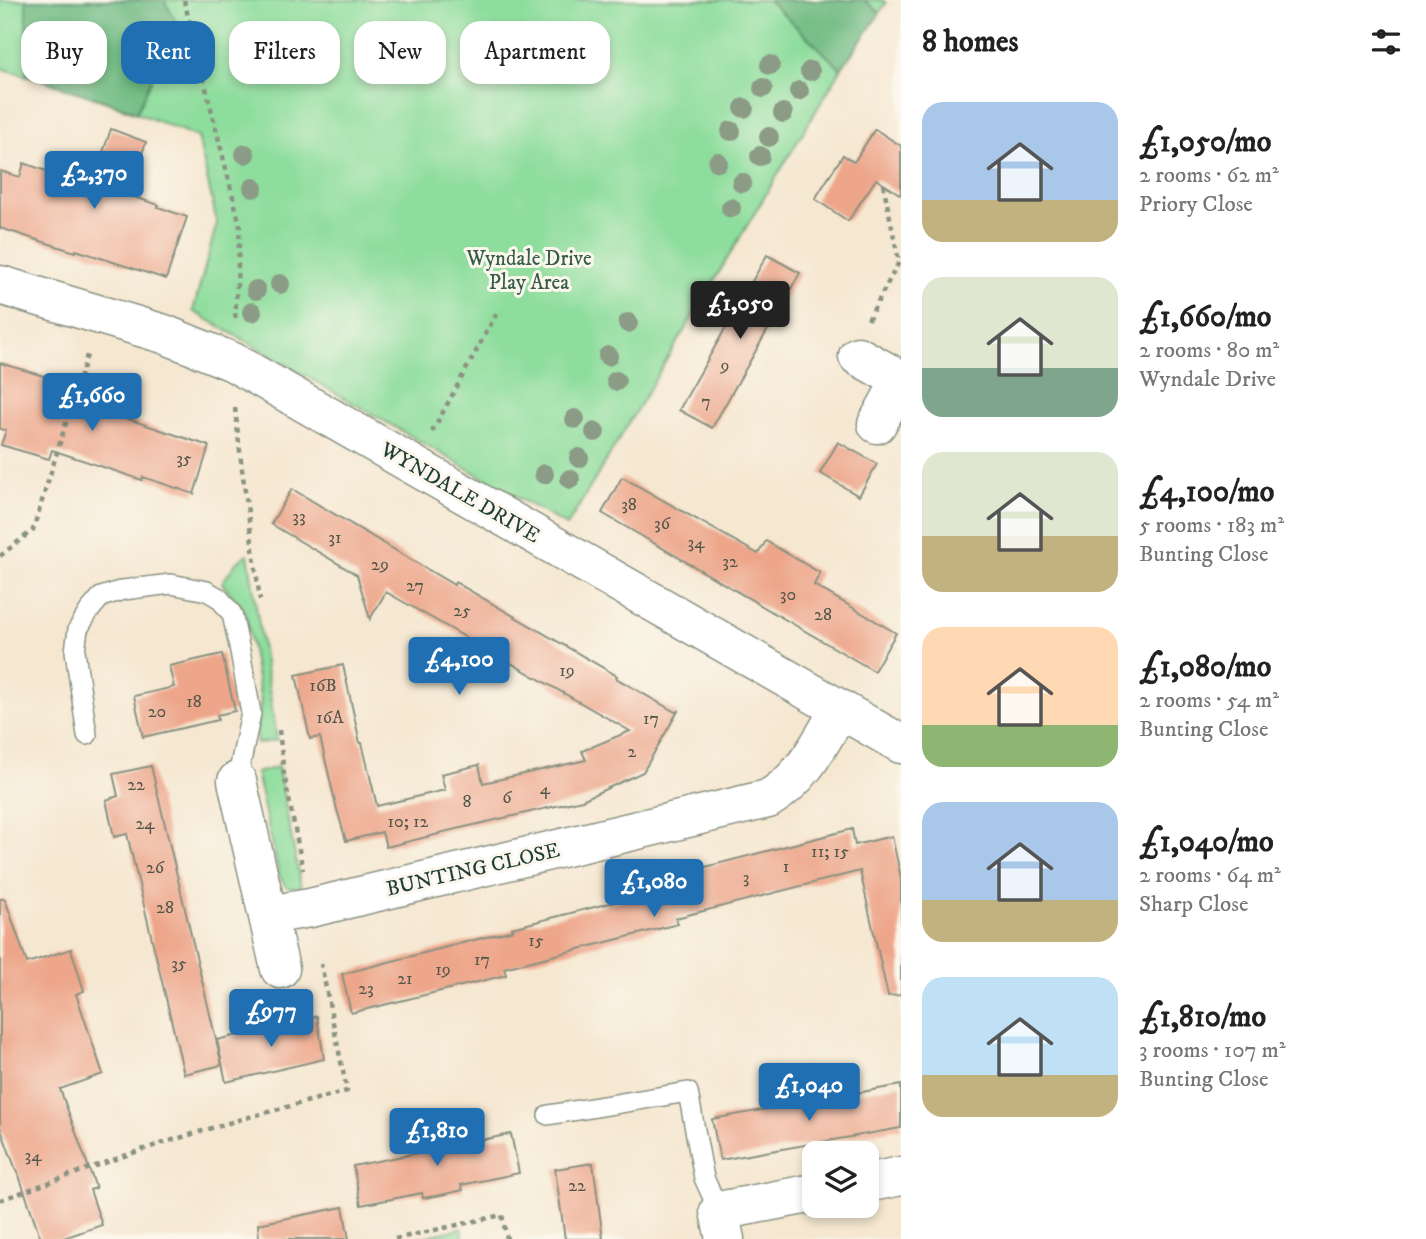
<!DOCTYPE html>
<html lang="en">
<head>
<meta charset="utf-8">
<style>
  :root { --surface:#fff; --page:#f6f6f6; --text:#222; --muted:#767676; --accent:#1f6fb2 }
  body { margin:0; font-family:"IM FELL DW Pica",serif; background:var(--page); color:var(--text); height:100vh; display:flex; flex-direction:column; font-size:26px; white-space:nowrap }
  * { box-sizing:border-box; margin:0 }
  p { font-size:23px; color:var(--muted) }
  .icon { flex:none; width:38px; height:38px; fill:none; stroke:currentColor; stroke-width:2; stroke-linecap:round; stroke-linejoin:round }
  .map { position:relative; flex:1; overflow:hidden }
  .details { display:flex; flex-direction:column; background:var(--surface); width:525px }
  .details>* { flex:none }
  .top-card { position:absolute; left:21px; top:21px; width:665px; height:63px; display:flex; gap:14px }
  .tools { position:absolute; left:802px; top:1141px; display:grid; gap:14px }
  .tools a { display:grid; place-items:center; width:77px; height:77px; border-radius:14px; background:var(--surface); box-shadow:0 4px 10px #0003; font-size:35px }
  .price { position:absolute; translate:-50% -60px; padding:0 16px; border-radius:7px; background:var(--accent); color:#fff; font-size:23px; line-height:46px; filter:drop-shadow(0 2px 4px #0008) }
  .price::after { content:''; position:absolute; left:50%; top:42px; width:21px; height:16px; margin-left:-10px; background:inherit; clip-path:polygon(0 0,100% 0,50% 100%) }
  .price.on { background:#222; color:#fff }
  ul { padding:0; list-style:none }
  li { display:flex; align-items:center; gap:21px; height:175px; padding:0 21px }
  li span { display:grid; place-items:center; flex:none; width:196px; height:140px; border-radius:21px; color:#555 }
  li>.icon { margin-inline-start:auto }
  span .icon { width:84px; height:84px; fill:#fffc; stroke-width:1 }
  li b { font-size:30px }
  h2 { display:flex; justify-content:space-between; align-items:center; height:84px; padding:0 21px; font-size:30px }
  .tag { padding:0 24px; border-radius:21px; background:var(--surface); box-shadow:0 4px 10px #0003; font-size:24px; line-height:63px }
  .tag.on { background:var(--accent); color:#fff }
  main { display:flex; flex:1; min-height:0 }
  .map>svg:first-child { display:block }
  .green { fill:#8ddd9c; stroke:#568d68; stroke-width:2 }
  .forest { fill:#72bc84; stroke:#487c5c; stroke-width:2 }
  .building { fill:#eda68a }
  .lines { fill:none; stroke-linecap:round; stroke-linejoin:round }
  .lane-casing { stroke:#8a9282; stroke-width:22 }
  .street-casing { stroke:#8a9282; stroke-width:41 }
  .path { stroke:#8a9282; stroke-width:4.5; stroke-dasharray:5 5; stroke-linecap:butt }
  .lane { stroke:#fff; stroke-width:19 }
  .street { stroke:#fff; stroke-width:38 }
  .tree { fill:#8b9b86 }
  .labels { text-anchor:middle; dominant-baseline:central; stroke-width:6; stroke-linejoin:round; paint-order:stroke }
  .number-label { font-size:18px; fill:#52574a }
  .park-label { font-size:21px; fill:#355d49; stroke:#fbf7ec }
  .street-label { font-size:21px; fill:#1f3d34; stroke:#fbf7ec }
</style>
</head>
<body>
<main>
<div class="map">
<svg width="901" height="1239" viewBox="0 0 901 1239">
  <rect width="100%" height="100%" fill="#fbf7ec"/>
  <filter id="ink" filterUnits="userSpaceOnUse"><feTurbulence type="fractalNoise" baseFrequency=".0143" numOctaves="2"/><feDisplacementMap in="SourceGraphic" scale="14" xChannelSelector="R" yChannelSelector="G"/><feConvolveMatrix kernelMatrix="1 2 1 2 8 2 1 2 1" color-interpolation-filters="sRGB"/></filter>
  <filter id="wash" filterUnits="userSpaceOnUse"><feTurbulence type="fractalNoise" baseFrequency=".00686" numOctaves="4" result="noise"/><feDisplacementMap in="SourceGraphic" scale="28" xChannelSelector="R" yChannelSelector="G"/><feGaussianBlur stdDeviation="1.57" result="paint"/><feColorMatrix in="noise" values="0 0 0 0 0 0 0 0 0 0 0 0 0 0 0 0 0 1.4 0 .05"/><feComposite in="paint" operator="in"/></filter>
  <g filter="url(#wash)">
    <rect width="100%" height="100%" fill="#f5e7d0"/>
    <!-- green -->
    <g class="green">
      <path d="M0 0H882L886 3 841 69 567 526 193 311 217 223 198 137C133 111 68 86 0 68Z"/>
      <polygon points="248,554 277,740 257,744 256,730 261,702 246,615 241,605 222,583 236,563"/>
      <path d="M278 767 301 887C287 891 284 886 279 874L256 773Z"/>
      <polygon points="462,1228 462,1239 415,1239"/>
    </g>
    <!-- forest -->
    <g class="forest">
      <polygon points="26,0 164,0 175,20 177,50 159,63 137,112 27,75"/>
      <polygon points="768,0 864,0 880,13 841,69"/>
    </g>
    <g id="blocks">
      <!-- building -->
      <g class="building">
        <polygon points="111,129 146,142 128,195 159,205 158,207 187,217 166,279 76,250 75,252 0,228 0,171 20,177 24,163 91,187"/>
        <polygon points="875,129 901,146 901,195 876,179 848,221 815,199 843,155 854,162"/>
        <polygon points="767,255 800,273 712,428 679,410"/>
        <polygon points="0,363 57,380 54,389 69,394 68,399 209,446 194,494 143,477 142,480 52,450 49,459 1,445 6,430 0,429"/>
        <polygon points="838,442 877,464 859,496 820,473"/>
        <polygon points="622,477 758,554 766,541 820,573 814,585 896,633 874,671 602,513"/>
        <polygon points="292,489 454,585 455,582 617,676 616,678 675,712 678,711 643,772 582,800 439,833 439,834 386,847 382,832 346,841 336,806 320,737 310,739 296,675 343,665 360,743 362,743 377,806 445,790 441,774 479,765 483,783 586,760 582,751 630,731 386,592 370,619 357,575 271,524"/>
        <polygon points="222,654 235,711 217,715 218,720 143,737 134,696 174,687 169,666"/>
        <polygon points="151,766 222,1065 184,1074 127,834 114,837 106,800 118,796 113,774"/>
        <polygon points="852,829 855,845 892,836 901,878 901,995 888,996 860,871 676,918 678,924 504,968 506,975 351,1013 342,974 513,930 512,928 685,884 682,873"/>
        <polygon points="0,899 5,899 27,963 71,949 84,991 76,994 103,1074 60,1089 96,1188 90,1190 102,1225 61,1239 41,1239 17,1170 16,1170 0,1127"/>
        <polygon points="317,1016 324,1059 226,1082 217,1040"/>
        <polygon points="901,1085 901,1128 720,1160 712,1119"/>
        <polygon points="469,1129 472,1142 511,1134 519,1173 461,1185 463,1190 441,1195 423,1198 422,1193 361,1205 353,1166 433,1150 431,1136"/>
        <polygon points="593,1163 603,1239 565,1239 555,1169"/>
        <polygon points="343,1207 349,1239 259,1239 258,1224"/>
      </g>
    </g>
  </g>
  <g filter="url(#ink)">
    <use href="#blocks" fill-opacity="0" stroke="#8a9282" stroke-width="2"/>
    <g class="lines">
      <!-- lane casing -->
      <g class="lane-casing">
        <g id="lane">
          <polyline points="87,735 75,651 78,629 89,611 101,597 123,590 171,584 207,591 219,598 232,614 240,651 251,713 237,781"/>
          <polyline points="548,1115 688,1092 704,1178 719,1211"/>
        </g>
      </g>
      <!-- street casing -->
      <g class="street-casing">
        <g id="street">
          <polyline points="0,285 164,334 233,362 901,744"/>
          <polyline points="858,356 901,380"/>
          <polyline points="877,424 901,380"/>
          <polyline points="237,781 280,969"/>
          <path d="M268 915 310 908 768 799C804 778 819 744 840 709"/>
          <polyline points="866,1183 901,1176"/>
          <polyline points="725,1239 719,1211 814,1193"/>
        </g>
      </g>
      <!-- path -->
      <g class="path">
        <polyline points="184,0 240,225 235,322"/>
        <polyline points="868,320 899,262 883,183"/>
        <polyline points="235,408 242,469 260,600"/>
        <polyline points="432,432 498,311"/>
        <polyline points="0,556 33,530 88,352"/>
        <polyline points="279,730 284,774 303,870"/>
        <polyline points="0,1200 147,1148 238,1120 347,1091 321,964"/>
        <polyline points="395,1239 502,1215 507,1239"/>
      </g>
      <!-- lane -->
      <use href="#lane" class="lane"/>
      <!-- street -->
      <use href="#street" class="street"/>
    </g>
    <!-- trees -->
    <g class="tree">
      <circle cx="770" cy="65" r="10"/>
      <circle cx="810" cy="71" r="10"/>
      <circle cx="763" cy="88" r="10"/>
      <circle cx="799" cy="91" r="10"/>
      <circle cx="744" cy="108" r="10"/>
      <circle cx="783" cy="113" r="10"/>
      <circle cx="731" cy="131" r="10"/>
      <circle cx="769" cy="137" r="10"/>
      <circle cx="245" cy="154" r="10"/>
      <circle cx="760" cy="156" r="10"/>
      <circle cx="718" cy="162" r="10"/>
      <circle cx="742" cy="183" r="10"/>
      <circle cx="253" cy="188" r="10"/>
      <circle cx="731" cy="208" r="10"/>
      <circle cx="280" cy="284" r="10"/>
      <circle cx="256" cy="290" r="10"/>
      <circle cx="252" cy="312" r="10"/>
      <circle cx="628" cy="323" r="10"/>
      <circle cx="608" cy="356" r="10"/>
      <circle cx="616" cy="381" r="10"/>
      <circle cx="575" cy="419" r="10"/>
      <circle cx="595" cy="432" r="10"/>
      <circle cx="579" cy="458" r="10"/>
      <circle cx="544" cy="474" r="10"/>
      <circle cx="570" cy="479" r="10"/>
    </g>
  </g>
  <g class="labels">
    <!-- number labels -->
    <g class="number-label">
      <text x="725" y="366">9</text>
      <text x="706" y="402">7</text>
      <text x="184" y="459">35</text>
      <text x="629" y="505">38</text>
      <text x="299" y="517">33</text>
      <text x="662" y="524">36</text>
      <text x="335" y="538">31</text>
      <text x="696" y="543">34</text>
      <text x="730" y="562">32</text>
      <text x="380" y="565">29</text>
      <text x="415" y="586">27</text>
      <text x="788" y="595">30</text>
      <text x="462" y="611">25</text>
      <text x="823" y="615">28</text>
      <text x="567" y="671">19</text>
      <text x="323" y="686">16B</text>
      <text x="194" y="702">18</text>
      <text x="157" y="712">20</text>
      <text x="330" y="718">16A</text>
      <text x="651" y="719">17</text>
      <text x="632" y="752">2</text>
      <text x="136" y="785">22</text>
      <text x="545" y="789">4</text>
      <text x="507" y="798">6</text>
      <text x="467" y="802">8</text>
      <text x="408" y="822">10; 12</text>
      <text x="145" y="824">24</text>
      <text x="830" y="852">11; 15</text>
      <text x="786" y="867">1</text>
      <text x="155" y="868">26</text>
      <text x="746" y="878">3</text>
      <text x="165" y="908">28</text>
      <text x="536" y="941">15</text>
      <text x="482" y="960">17</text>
      <text x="179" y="964">35</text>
      <text x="443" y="970">19</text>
      <text x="405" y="979">21</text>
      <text x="366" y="989">23</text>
      <text x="33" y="1156">34</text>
      <text x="577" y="1186">22</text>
    </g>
    <!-- park labels -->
    <g class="park-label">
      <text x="529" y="259">Wyndale Drive<tspan x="529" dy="24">Play Area</tspan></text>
    </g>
    <!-- street labels -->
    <g class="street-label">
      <text transform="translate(460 493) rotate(30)">WYNDALE DRIVE</text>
      <text transform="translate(473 870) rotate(-13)">BUNTING CLOSE</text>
    </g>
  </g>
</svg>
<div class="tools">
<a><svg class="icon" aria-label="layers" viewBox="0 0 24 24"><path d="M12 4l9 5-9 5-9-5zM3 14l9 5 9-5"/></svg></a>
</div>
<b class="price" style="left:94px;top:211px">£2,370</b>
<b class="price on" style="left:740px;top:341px">£1,050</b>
<b class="price" style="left:92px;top:433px">£1,660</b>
<b class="price" style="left:459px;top:697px">£4,100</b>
<b class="price" style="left:654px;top:919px">£1,080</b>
<b class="price" style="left:271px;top:1049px">£977</b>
<b class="price" style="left:809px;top:1123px">£1,040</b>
<b class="price" style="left:437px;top:1168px">£1,810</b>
<div class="top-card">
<a class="tag">Buy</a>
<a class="tag on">Rent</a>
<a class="tag">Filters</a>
<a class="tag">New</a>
<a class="tag">Apartment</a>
</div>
</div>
<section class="details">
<h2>8 homes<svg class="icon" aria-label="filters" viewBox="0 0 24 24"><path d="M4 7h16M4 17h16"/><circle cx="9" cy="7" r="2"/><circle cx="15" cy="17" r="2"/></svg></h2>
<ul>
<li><span style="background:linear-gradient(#a9c7e8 70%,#c2b280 0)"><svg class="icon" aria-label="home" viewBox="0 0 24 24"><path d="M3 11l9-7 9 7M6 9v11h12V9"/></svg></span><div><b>£1,050/mo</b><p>2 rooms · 62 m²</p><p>Priory Close</p></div></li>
<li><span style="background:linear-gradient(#dfe7d0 65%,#7fa58c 0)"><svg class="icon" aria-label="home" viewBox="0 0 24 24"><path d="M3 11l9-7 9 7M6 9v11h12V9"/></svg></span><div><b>£1,660/mo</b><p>2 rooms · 80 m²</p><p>Wyndale Drive</p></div></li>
<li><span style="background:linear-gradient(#dfe7d0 60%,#c2b280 0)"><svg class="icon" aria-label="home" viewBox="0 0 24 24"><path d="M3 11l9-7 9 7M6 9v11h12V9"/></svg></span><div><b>£4,100/mo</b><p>5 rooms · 183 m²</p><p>Bunting Close</p></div></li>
<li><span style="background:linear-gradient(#ffd9b3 70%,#8fb573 0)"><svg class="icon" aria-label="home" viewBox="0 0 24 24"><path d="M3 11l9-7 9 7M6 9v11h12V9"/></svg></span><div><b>£1,080/mo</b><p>2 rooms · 54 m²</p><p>Bunting Close</p></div></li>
<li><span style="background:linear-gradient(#a9c7e8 70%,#c2b280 0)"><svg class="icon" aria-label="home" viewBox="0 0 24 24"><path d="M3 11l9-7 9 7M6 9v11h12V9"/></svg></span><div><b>£1,040/mo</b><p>2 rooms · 64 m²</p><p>Sharp Close</p></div></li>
<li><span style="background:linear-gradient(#bfe0f5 70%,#c2b280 0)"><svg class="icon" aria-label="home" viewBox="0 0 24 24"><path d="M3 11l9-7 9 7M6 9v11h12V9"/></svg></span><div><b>£1,810/mo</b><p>3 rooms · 107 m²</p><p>Bunting Close</p></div></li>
</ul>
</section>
</main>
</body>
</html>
